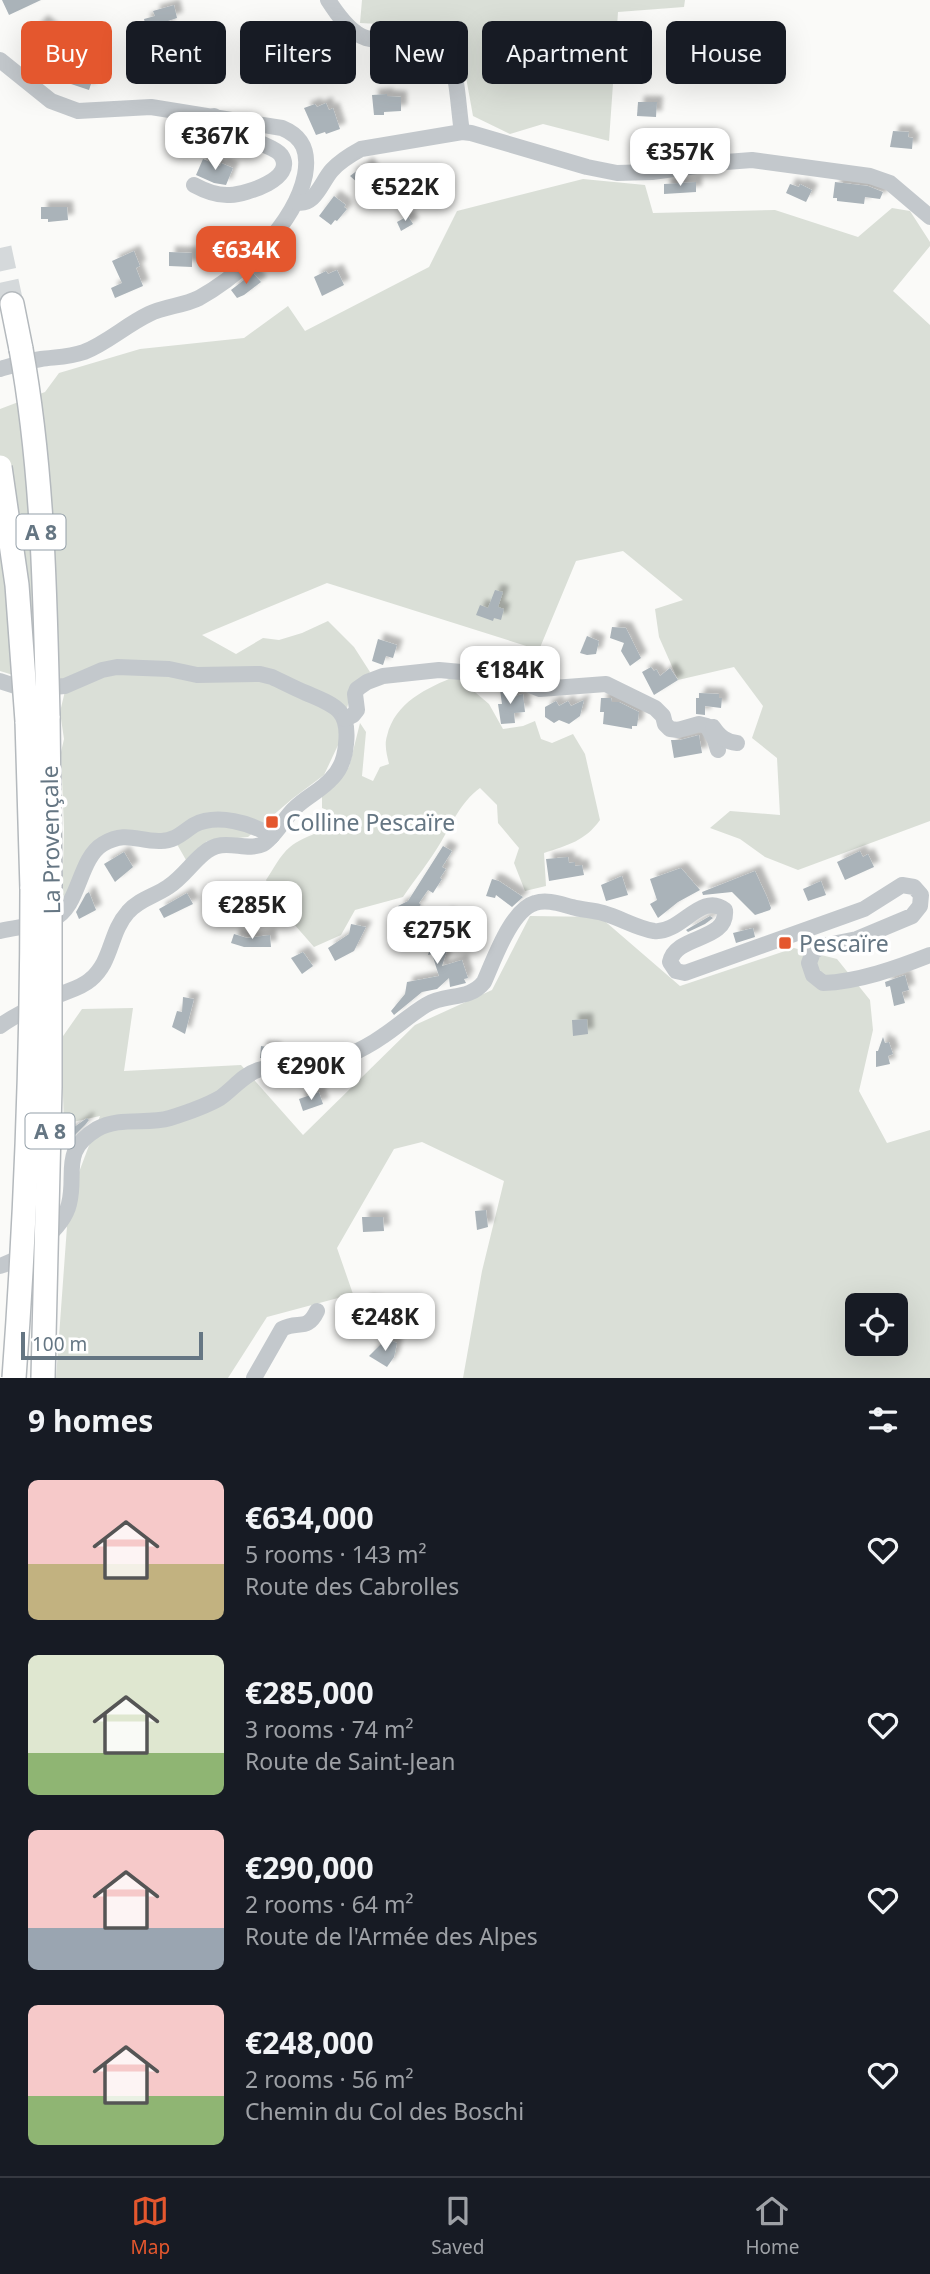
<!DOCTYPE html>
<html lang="en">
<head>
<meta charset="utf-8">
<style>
  :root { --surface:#171b24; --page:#242831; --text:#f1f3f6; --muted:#9ea1a6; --line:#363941; --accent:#e4572e }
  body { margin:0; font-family:"Noto Sans",sans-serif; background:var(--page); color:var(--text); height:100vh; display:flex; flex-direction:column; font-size:26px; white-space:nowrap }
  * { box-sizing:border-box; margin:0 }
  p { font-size:23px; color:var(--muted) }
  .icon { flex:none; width:38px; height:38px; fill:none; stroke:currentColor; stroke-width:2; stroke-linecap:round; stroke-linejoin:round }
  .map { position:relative; height:1378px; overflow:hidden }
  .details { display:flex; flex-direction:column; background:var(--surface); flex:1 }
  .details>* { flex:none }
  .top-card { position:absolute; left:21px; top:21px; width:889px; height:63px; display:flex; gap:14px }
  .controls { position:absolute; left:845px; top:1293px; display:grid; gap:14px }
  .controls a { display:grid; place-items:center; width:63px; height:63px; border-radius:10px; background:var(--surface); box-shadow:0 7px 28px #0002; font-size:35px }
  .scale { position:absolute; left:21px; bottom:18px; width:182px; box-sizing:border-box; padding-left:7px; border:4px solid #657683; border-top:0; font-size:19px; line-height:24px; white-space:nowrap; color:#657683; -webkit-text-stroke:5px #fff; paint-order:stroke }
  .price { position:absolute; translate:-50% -60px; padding:0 16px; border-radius:14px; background:#fff; color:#222; font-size:23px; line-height:46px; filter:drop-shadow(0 2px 4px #0008) }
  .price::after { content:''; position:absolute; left:50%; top:42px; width:21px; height:16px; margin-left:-10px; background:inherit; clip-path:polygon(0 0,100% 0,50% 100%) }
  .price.active { background:var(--accent); color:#fff }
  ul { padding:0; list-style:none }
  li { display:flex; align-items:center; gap:21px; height:175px; padding:0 28px }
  li span { display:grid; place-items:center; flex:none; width:196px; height:140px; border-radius:10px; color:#555 }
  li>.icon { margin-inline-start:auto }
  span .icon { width:84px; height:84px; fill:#fffc; stroke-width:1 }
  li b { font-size:30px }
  h2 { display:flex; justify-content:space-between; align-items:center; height:84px; padding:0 28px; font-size:30px }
  .tag { padding:0 24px; border-radius:10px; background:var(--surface); box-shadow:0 7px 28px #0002; font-size:24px; line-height:63px }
  .tag.active { background:var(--accent); color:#fff }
  .dock { display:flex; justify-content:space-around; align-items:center; height:98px; border-top:2px solid var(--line); background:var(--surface); font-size:19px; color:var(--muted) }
  .dock a { display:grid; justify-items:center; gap:4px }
  .dock .active { color:var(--accent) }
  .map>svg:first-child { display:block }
  .green { fill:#dadfd7; fill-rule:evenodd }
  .building { fill:#aab3b9; filter:url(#shadow) }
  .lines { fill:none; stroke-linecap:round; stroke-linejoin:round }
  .highway-tunnel { stroke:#d5d9db; stroke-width:23; stroke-dasharray:23 11; stroke-linecap:butt }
  .highway-casing { stroke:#b4b9bd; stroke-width:26 }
  .minor { stroke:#c3c8cc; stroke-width:16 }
  .highway { stroke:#fff; stroke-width:23 }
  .highway-bridge-casing { stroke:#b4b9bd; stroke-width:26; stroke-linecap:butt }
  .highway-bridge { stroke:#fff; stroke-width:23 }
  .poi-dot { fill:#e4572e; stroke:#fff; stroke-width:2.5 }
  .labels { text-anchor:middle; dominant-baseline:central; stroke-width:7; stroke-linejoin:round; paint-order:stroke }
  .shield { fill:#fff; stroke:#939fa8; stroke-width:2 }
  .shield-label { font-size:21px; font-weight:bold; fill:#657683 }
  .poi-label { font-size:23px; fill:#657683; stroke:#fff; text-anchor:start }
  .street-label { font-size:23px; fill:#657683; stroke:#fff }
</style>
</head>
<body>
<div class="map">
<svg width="930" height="1378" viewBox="0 0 930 1378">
  <defs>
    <filter id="shadow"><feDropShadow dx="6" dy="-6" stdDeviation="2" flood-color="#0004"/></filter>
  </defs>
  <rect width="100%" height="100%" fill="#fafaf8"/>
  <!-- green -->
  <g class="green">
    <polygon points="362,0 685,0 684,7 618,12 609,141 543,124 510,134 473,116 460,44 455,28 360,23"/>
    <polygon points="583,179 645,185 653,213 775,210 858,237 892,208 910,211 930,242 930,246 893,291 930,325 930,821 798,870 765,857 740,839 710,828 730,811 780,815 777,758 752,738 763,706 734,667 678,680 659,637 655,609 683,600 623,551 576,561 539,650 327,583 202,635 236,654 263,638 279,640 302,633 328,621 354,647 370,672 349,700 339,743 324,775 292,799 248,837 207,841 199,851 186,860 170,832 162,835 118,832 62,907 64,829 61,752 64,739 60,712 65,691 0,671 0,409 45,392 59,373 140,349 244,338 288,306 305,331 429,267 457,211"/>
    <path d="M456 676 489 704 503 729 523 726 535 721 541 739 552 743 573 734 585 754 600 820C585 841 568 845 544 853L546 886 525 891 514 863 519 848 498 823 497 805 480 788C460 803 453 822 441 842 430 861 415 879 403 897L355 910 341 935 314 947 280 908 266 880C273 870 280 855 290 847 305 834 327 835 334 813L322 808V795L333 786 349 767 360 723 366 732 362 776 373 781 380 767 389 764C387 755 384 745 387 736 395 702 427 688 456 676Z"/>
    <path d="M530 916 600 917 680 986 794 948 837 959 870 1000 873 1030 859 1091 887 1143 930 1130V1378H463L482 1271 504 1181 422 1142 394 1149 337 1248 353 1294 267 1317 228 1378H56L69 1199 100 1116 64 1124 61 1039 82 1009 133 1008 124 1071 241 1065 303 1135 415 1025 492 990ZM858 1306H896V1344H858Z"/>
  </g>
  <!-- building -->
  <g class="building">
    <polygon points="2,0 41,0 9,15"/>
    <polygon points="174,5 177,18 168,21 169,26 147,32 144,19 155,16 153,11"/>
    <polygon points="42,21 58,34 44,49 28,36"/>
    <polygon points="408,50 423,51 422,64 386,65 387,53 408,54"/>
    <polygon points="177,52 179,67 149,70 147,58"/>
    <polygon points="62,58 76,69 94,75 89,90 68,83 53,72"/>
    <polygon points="387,94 387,96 401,97 401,111 384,112 384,115 374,115 372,95"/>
    <polygon points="638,102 657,102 656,117 637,116"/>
    <polygon points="326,103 329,110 333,108 340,129 326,134 325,132 316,135 304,108 315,104 317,107"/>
    <polygon points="893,131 909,132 908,137 913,138 912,149 890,147"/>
    <polygon points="203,159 220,166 221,163 233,168 226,185 214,183 196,175"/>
    <polygon points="367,163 376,176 369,180 367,191 350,176"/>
    <polygon points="442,182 447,193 430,200 425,189"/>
    <polygon points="696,182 696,192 664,194 664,184"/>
    <polygon points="835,182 868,186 883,192 880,199 865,197 864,204 837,201 837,198 833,198"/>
    <polygon points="790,184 799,187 800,184 812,190 806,202 786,193"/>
    <polygon points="334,196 346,205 344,207 347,209 337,221 335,220 331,225 319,216"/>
    <polygon points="41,207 67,207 68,220 48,222 48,219 41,219"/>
    <polygon points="408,216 413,224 401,231 397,222"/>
    <polygon points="134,251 140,266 136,268 143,286 115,298 111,288 122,283 112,261"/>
    <polygon points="169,252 192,253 192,267 169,266"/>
    <polygon points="337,270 344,285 322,296 314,277 326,271 328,274"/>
    <polygon points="253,273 261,282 244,295 237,298 231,290"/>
    <polygon points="495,590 503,592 498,607 504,609 501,620 494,618 493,621 476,615 480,605 488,608"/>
    <polygon points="612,627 626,628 641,658 630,666 621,651 624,643 610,638"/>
    <polygon points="587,636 599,641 596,654 587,655 580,653"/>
    <polygon points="378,639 397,645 393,658 386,656 383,665 372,661"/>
    <polygon points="651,667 654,671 656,669 660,676 670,668 678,680 654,695 642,672"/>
    <polygon points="511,689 514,690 515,696 523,694 525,712 514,713 515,723 501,724 498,704 502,704 500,690"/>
    <polygon points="699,693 719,694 719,698 722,698 721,708 705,706 705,715 696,714 696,698 699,698"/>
    <polygon points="601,698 611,698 612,702 619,702 639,712 637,726 632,726 632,729 603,724 604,712 600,712"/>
    <polygon points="584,700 580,716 569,724 559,720 554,723 545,717 545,707 556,701 559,706 568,701 571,706"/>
    <polygon points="699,735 702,753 674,758 671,740 680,740"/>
    <polygon points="443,846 452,851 442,867 446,869 440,878 442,879 433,893 428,890 419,903 421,905 413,910 416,915 410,922 404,915 400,917 398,906 408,901"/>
    <polygon points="860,851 863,857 868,854 874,867 845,880 837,862"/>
    <polygon points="124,852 133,867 115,882 104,864"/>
    <polygon points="568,857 569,863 575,862 575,866 582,865 584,875 549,881 546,859"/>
    <polygon points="681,868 700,890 678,902 658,918 650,904 657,900 650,879"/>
    <polygon points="755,871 767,897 771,908 770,910 755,915 732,892 703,895 702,892"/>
    <polygon points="622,876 628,895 606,901 601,885"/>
    <polygon points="492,879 499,881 523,897 512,907 496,895 495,898 486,896"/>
    <polygon points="821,881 826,895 808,901 803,889"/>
    <polygon points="89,892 96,910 79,919 76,912 86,894"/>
    <polygon points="187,893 193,904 164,918 159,909"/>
    <polygon points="446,913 457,920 442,966 462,960 468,978 464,979 466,983 450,987 449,978 437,989 422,992 394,1015 391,1011 405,994 407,982 439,976 432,954 428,955 437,927"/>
    <polygon points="710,916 713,918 705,924 688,932 686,930"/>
    <polygon points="351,924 366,927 354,951 335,961 328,948 349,934"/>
    <polygon points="753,928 755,937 736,943 733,933"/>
    <polygon points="234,934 247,938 270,935 271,947 244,947 231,943"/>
    <polygon points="303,952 313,966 302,974 291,958"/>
    <polygon points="905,975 909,990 902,992 905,1003 894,1006 890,986 886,987 885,982"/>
    <polygon points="183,997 194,999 185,1034 172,1027 177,1011 182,1012"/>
    <polygon points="587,1019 588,1034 573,1036 572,1020"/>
    <polygon points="883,1037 885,1043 889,1042 893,1054 888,1056 890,1064 876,1067 876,1051 878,1051"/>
    <polygon points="261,1046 275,1048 278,1059 260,1058"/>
    <polygon points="319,1092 323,1104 303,1111 299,1099"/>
    <polygon points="87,1118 89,1120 85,1125 63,1147 63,1135"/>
    <polygon points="486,1210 488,1227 477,1230 475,1211"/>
    <polygon points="362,1217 383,1217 384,1231 363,1232"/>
    <polygon points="365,1300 378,1302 376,1318 381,1319 377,1337 363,1332 367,1323 364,1322 365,1317 363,1316"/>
    <polygon points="386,1339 397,1343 394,1357 387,1367 369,1356"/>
  </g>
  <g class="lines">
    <!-- highway-tunnel -->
    <polyline class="highway-tunnel" points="0,248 12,304"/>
    <!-- highway casing -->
    <g class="highway-casing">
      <g id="highway">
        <polyline points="12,304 21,349"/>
        <polyline points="48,716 50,885"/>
        <polyline points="27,721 32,889"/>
      </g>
    </g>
    <!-- minor -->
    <g class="minor">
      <path d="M328 0C337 14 350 33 366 38 390 46 433 22 447 51 458 72 458 108 462 132"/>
      <path d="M0 60 51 101 78 111 151 107 282 128C304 137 309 153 305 175 295 224 242 274 199 298 183 306 165 306 149 314 126 325 107 343 84 352 70 357 56 357 41 359 27 361 14 365 0 369"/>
      <path d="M194 185C205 191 217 196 230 195 246 194 297 179 281 155 275 146 231 133 218 127L214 116"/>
      <path d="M296 202C315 207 321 182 332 170 340 161 350 155 361 149L462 132 471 133 587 167 617 173 652 172 726 162 752 160 870 176 890 183 930 217"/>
      <path d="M0 681 15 686 40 688 65 686 102 670 117 667 169 669 197 675 260 674 272 677C283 682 294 688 306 693 334 705 350 709 346 744 345 757 341 769 332 778 322 790 306 797 295 808 285 817 274 838 263 844 244 853 224 835 203 854 191 864 182 878 168 887 155 896 139 899 128 912 109 933 113 961 90 980 82 987 71 990 61 994 40 1004 19 1012 0 1026"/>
      <polyline points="345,719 353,715 357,710 355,694 357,689 367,682 383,676 439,670 506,676 540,689 606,684 655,708 663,716 665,724 670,729 678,730 699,724 707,726 715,740 718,750"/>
      <path d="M713 727C720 737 726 742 737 743"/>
      <path d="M0 931C16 927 39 926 53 919 80 907 78 859 103 844 127 830 138 842 161 841 175 841 183 832 194 825 217 813 251 823 272 836"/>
      <path d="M0 1266C24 1258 63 1230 69 1204 77 1173 60 1151 97 1129 120 1116 147 1125 170 1118 186 1113 206 1106 220 1098 233 1089 243 1075 258 1070 272 1065 287 1074 300 1072 323 1069 365 1049 383 1036 398 1026 411 1014 426 1005 446 993 469 1001 484 982 494 960 511 910 535 903 547 899 560 904 572 907 582 910 593 910 603 913 621 918 636 928 654 931 681 934 701 891 725 910 728 942 676 934 670 962L676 971 685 973 864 909 902 885 914 887 921 895 920 906 912 916 857 939 822 946 813 952 809 963 813 975 823 983C858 982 897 968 930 955"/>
      <path d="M254 1378 282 1329C298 1320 307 1332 317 1311"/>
    </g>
    <!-- highway -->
    <use href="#highway" class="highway"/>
    <!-- highway-bridge casing -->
    <g class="highway-bridge-casing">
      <g id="highway-bridge">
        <path d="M21 349C43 470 45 593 48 716"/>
        <polyline points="0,467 17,585 27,721"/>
        <path d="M14 1378C26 1215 32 1052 32 889"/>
        <polyline points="43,1378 50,1087 50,885"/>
      </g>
    </g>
    <!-- highway-bridge -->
    <use href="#highway-bridge" class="highway-bridge"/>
  </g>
  <!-- markers -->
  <g class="poi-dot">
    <rect x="265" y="815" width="14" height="14" rx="3.5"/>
    <rect x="778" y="936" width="14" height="14" rx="3.5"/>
  </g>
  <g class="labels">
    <!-- shield labels -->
    <g class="shield">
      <rect x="16.5" y="514.5" width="49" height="35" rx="5"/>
      <rect x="25.5" y="1113.5" width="49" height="35" rx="5"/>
    </g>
    <g class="shield-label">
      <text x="41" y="532">A 8</text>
      <text x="50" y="1131">A 8</text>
    </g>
    <!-- poi labels -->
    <g class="poi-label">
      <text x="286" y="822">Colline Pescaïre</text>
      <text x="799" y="943">Pescaïre</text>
    </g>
    <!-- street labels -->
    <g class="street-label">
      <text transform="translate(50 840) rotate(-91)">La Provençale</text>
    </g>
  </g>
</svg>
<div class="controls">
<a><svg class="icon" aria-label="locate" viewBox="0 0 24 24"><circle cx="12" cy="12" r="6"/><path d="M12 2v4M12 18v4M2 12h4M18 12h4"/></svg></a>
</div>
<div class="scale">100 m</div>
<b class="price" style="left:215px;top:172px">€367K</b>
<b class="price" style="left:680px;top:188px">€357K</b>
<b class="price" style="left:405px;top:223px">€522K</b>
<b class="price active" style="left:246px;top:286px">€634K</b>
<b class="price" style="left:510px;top:706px">€184K</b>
<b class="price" style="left:252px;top:941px">€285K</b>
<b class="price" style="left:437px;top:966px">€275K</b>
<b class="price" style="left:311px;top:1102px">€290K</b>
<b class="price" style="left:385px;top:1353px">€248K</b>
<div class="top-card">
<a class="tag active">Buy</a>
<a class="tag">Rent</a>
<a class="tag">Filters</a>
<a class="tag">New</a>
<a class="tag">Apartment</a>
<a class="tag">House</a>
</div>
</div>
<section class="details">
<h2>9 homes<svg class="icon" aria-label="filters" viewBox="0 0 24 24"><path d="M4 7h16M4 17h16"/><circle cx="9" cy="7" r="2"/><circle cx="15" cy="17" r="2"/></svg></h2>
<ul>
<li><span style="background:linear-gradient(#f6c9c9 60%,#c2b280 0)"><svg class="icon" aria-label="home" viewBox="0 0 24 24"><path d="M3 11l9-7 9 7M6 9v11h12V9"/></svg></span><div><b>€634,000</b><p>5 rooms · 143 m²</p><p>Route des Cabrolles</p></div><svg class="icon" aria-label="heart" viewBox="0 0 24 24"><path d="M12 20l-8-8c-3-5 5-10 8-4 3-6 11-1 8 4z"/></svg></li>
<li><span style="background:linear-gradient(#dfe7d0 70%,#8fb573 0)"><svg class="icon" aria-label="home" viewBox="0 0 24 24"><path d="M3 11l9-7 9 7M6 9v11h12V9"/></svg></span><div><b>€285,000</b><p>3 rooms · 74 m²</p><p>Route de Saint-Jean</p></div><svg class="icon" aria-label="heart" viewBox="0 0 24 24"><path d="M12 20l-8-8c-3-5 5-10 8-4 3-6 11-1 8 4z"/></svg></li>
<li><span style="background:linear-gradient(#f6c9c9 70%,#9aa5b1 0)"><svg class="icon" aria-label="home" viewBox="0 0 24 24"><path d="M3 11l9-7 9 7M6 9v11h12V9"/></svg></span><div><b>€290,000</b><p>2 rooms · 64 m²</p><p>Route de l'Armée des Alpes</p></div><svg class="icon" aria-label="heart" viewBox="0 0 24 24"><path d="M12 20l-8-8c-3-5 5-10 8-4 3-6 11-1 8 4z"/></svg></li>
<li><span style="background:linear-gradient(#f6c9c9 65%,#8fb573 0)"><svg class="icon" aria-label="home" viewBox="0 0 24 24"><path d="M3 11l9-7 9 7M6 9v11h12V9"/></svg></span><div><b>€248,000</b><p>2 rooms · 56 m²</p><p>Chemin du Col des Boschi</p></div><svg class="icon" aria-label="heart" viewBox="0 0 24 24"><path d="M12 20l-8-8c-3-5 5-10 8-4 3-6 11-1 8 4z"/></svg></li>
</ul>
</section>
<nav class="dock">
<a class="active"><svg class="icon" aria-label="map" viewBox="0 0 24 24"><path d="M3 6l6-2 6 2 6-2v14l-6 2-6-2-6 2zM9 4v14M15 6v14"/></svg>Map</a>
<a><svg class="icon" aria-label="saved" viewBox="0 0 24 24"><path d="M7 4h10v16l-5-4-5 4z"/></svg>Saved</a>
<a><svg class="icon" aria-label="home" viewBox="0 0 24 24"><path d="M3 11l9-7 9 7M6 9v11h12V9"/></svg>Home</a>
</nav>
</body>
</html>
